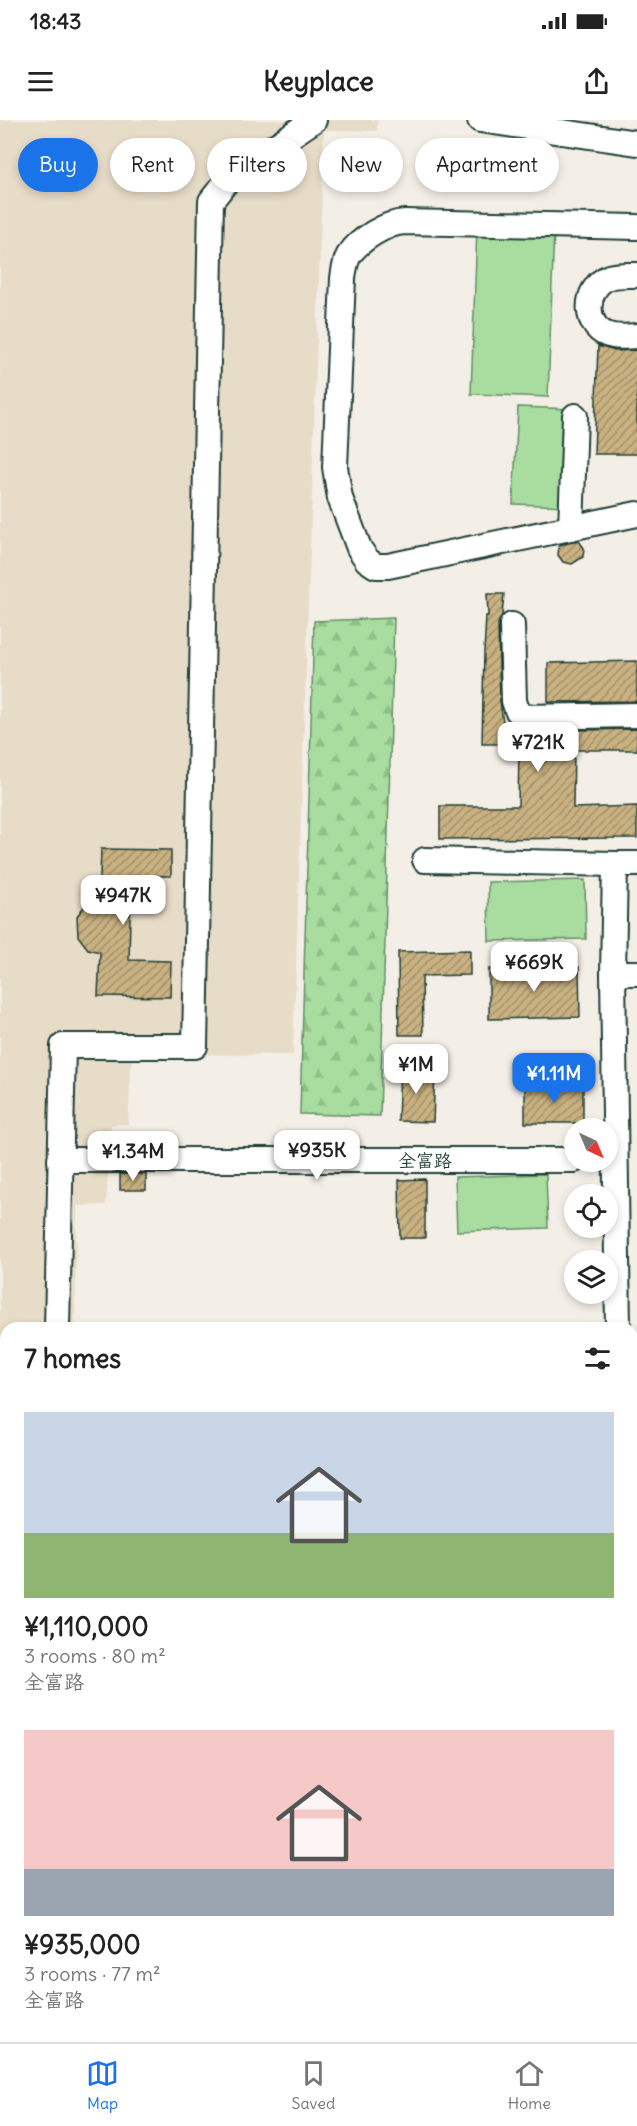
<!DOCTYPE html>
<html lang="en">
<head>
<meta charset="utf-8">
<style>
  :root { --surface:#fff; --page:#f2f2f2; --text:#222; --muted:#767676; --line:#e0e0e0; --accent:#1a73e8 }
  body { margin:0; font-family:Delius,"LXGW WenKai TC",sans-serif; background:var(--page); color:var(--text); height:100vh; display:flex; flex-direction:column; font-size:22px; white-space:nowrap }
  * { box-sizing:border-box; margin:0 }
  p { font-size:20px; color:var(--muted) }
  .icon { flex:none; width:33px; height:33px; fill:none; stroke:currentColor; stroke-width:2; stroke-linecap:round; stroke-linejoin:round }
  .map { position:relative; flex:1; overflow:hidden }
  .details { position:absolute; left:0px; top:1202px; width:638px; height:722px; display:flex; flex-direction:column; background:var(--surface); border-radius:18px 18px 0 0; box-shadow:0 3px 9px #0003 }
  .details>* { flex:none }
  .top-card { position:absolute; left:18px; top:18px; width:602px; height:54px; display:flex; gap:12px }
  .needle { width:39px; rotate:136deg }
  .buttons { position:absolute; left:564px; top:998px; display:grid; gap:12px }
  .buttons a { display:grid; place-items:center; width:54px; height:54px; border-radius:50%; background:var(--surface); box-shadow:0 3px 9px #0003; font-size:30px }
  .price { position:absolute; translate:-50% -51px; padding:0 14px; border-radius:12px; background:#fff; color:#222; font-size:20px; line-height:39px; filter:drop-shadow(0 2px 3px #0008) }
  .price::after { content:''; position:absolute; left:50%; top:36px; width:18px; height:14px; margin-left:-9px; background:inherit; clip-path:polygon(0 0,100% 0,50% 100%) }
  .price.active { background:var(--accent); color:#fff }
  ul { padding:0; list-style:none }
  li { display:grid; align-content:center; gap:12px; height:318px; padding:0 24px }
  li span { display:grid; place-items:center; height:186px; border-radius:0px; color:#555 }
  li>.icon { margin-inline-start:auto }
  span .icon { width:108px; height:108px; fill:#fffc; stroke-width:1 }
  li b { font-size:26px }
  h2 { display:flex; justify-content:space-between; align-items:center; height:72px; padding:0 24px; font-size:26px }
  .pill { padding:0 21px; border-radius:27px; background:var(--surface); box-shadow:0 3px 9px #0003; font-size:21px; line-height:54px }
  .pill.active { background:var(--accent); color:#fff }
  .status { display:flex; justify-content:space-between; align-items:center; height:42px; padding:0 30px; background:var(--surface); direction:ltr }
  .status svg { height:16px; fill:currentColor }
  header { display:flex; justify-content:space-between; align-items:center; height:78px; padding:0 24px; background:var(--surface); font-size:27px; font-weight:700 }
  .dock { display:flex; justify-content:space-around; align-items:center; height:84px; border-top:2px solid var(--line); background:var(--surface); font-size:16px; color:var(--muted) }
  .dock a { display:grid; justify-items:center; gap:3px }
  .dock .active { color:var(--accent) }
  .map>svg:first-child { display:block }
  .built { fill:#e7dcc8 }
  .forest { fill:url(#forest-firs); stroke:#648d6a; stroke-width:1.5 }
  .pitch { fill:#a8dd9f; stroke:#648d6a; stroke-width:1.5 }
  .building { fill:url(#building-hatch); stroke:#1f3d34; stroke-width:1.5 }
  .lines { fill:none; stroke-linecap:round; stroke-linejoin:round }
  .minor-casing { stroke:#1f3d34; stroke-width:28 }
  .minor { stroke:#fff; stroke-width:24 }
  .labels { text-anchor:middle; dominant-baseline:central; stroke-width:5; stroke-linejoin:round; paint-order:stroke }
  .street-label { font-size:18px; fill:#1f3d34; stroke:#fff }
</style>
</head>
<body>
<div class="status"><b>18:43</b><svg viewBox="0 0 49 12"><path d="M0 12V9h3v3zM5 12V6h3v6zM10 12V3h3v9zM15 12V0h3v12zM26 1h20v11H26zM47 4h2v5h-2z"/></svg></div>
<header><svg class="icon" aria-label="menu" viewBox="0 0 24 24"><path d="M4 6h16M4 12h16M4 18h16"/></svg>Keyplace<svg class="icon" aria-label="share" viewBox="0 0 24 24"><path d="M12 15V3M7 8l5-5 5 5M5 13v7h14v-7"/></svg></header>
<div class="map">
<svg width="637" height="1922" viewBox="0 0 637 1922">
  <defs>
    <pattern id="forest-firs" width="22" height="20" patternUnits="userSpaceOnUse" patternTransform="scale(1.5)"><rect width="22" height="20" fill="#a8dd9f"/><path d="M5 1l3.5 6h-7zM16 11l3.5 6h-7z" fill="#90bf8a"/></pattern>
    <pattern id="building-hatch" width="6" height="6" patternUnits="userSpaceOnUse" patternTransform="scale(1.5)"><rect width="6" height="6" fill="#c9b181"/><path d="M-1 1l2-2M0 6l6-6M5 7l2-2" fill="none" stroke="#a3916a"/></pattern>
  </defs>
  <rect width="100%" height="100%" fill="#f4efe6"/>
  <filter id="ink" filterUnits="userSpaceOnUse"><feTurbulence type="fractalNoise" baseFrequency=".0167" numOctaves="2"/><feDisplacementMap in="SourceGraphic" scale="12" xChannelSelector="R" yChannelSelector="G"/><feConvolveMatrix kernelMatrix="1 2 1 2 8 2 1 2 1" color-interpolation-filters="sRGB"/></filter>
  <g filter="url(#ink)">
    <!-- built -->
    <polygon class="built" points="0,0 378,0 377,11 324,10 293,935 132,934 128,1004 111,1005 106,1085 77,1086 75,1207 6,1208 6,1917 62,1917 62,1922 0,1922"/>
    <!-- forest -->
    <polygon class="forest" points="394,498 380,996 300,994 314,501"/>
    <!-- pitch -->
    <g class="pitch">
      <polygon points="477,107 554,109 548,277 471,274"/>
      <polygon points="518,287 573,289 569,386 513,384"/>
      <polygon points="585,760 586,819 489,821 488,762"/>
      <polygon points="546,1054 548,1108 457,1111 455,1057"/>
    </g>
    <!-- building -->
    <g class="building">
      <circle cx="518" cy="42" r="13"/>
      <polygon points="598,226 615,231 637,230 637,334 594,334"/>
      <polygon points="579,421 584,428 583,437 572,444 563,442 558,435 559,425"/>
      <polygon points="487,474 504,474 502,495 498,505 500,581 503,602 509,602 518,610 524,611 637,609 637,630 574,630 573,688 637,686 637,718 440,719 440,686 518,686 519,629 517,629 517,624 482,624 484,532 486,496 488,496"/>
      <polygon points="637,541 637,581 548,582 548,543"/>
      <polygon points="101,729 171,730 171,756 131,756 129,840 171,841 170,877 98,876 100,832 88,829 78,816 77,796 86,784 99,783"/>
      <polygon points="470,830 470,855 422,856 423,915 399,915 398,832"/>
      <polygon points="579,847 580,897 489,899 489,849"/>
      <polygon points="400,948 435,950 433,1002 398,1001"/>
      <rect x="525" y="966" width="58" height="37"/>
      <rect x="120" y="1054" width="26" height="16"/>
      <polygon points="425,1059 425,1118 400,1118 399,1060"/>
    </g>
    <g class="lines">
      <!-- minor casing -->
      <g class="minor-casing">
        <g id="minor">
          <polyline points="480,0 637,23"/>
          <path d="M637 107 405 102C386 103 360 119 349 135 345 142 344 150 343 158L335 347 340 378 359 428 367 440 376 446H388L637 394"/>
          <path d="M637 155C628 155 618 154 609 157 582 168 583 211 613 216 621 218 629 216 637 216"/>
          <polyline points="571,408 575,296"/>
          <polyline points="512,505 514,581 517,590 524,597 637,595"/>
          <polyline points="425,740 615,744"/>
          <polyline points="613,853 637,853"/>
          <polyline points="60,1040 574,1040"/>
          <polyline points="57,1208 63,926 195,926 211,81 231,56 314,0"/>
          <polyline points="618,1208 613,853 615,744 637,744"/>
          <polyline points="632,1508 637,1508"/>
          <polyline points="45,1922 45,1917"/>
          <polyline points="179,1922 179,1917"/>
          <polyline points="573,1922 574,1917"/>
        </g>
      </g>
      <!-- minor -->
      <use href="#minor" class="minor"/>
    </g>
  </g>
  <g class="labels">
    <!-- street labels -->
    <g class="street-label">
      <text x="425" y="1040">全富路</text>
    </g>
  </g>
</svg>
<div class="buttons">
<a><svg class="needle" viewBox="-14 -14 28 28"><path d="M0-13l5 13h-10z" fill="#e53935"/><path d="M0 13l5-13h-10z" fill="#767676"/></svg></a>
<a><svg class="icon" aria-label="locate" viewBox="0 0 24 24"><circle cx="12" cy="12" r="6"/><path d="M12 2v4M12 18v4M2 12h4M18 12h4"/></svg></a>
<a><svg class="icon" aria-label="layers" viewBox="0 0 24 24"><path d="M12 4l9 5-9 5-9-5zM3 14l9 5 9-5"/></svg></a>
</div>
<b class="price" style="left:538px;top:653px">¥721K</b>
<b class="price" style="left:123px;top:806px">¥947K</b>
<b class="price" style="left:534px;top:873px">¥669K</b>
<b class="price" style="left:416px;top:975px">¥1M</b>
<b class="price active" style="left:554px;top:984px">¥1.11M</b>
<b class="price" style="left:317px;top:1061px">¥935K</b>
<b class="price" style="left:133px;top:1062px">¥1.34M</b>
<div class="top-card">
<a class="pill active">Buy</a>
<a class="pill">Rent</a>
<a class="pill">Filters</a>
<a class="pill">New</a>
<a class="pill">Apartment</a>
</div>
<section class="details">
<h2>7 homes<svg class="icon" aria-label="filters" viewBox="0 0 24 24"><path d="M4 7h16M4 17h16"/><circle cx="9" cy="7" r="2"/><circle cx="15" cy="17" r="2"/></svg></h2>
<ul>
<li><span style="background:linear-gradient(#c9d6e8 65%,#8fb573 0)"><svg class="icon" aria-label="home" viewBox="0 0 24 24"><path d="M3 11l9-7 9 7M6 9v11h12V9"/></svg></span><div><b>¥1,110,000</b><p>3 rooms · 80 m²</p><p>全富路</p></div></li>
<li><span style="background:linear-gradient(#f6c9c9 75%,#9aa5b1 0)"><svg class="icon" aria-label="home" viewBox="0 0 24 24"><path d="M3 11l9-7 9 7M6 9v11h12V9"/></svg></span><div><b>¥935,000</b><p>3 rooms · 77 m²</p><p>全富路</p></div></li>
</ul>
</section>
</div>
<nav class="dock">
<a class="active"><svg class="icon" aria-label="map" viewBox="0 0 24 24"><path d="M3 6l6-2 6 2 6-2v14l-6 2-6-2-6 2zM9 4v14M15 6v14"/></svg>Map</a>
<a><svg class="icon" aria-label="saved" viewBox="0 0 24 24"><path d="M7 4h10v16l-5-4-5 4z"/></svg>Saved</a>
<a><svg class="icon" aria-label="home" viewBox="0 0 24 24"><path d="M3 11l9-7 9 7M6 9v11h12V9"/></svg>Home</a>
</nav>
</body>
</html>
